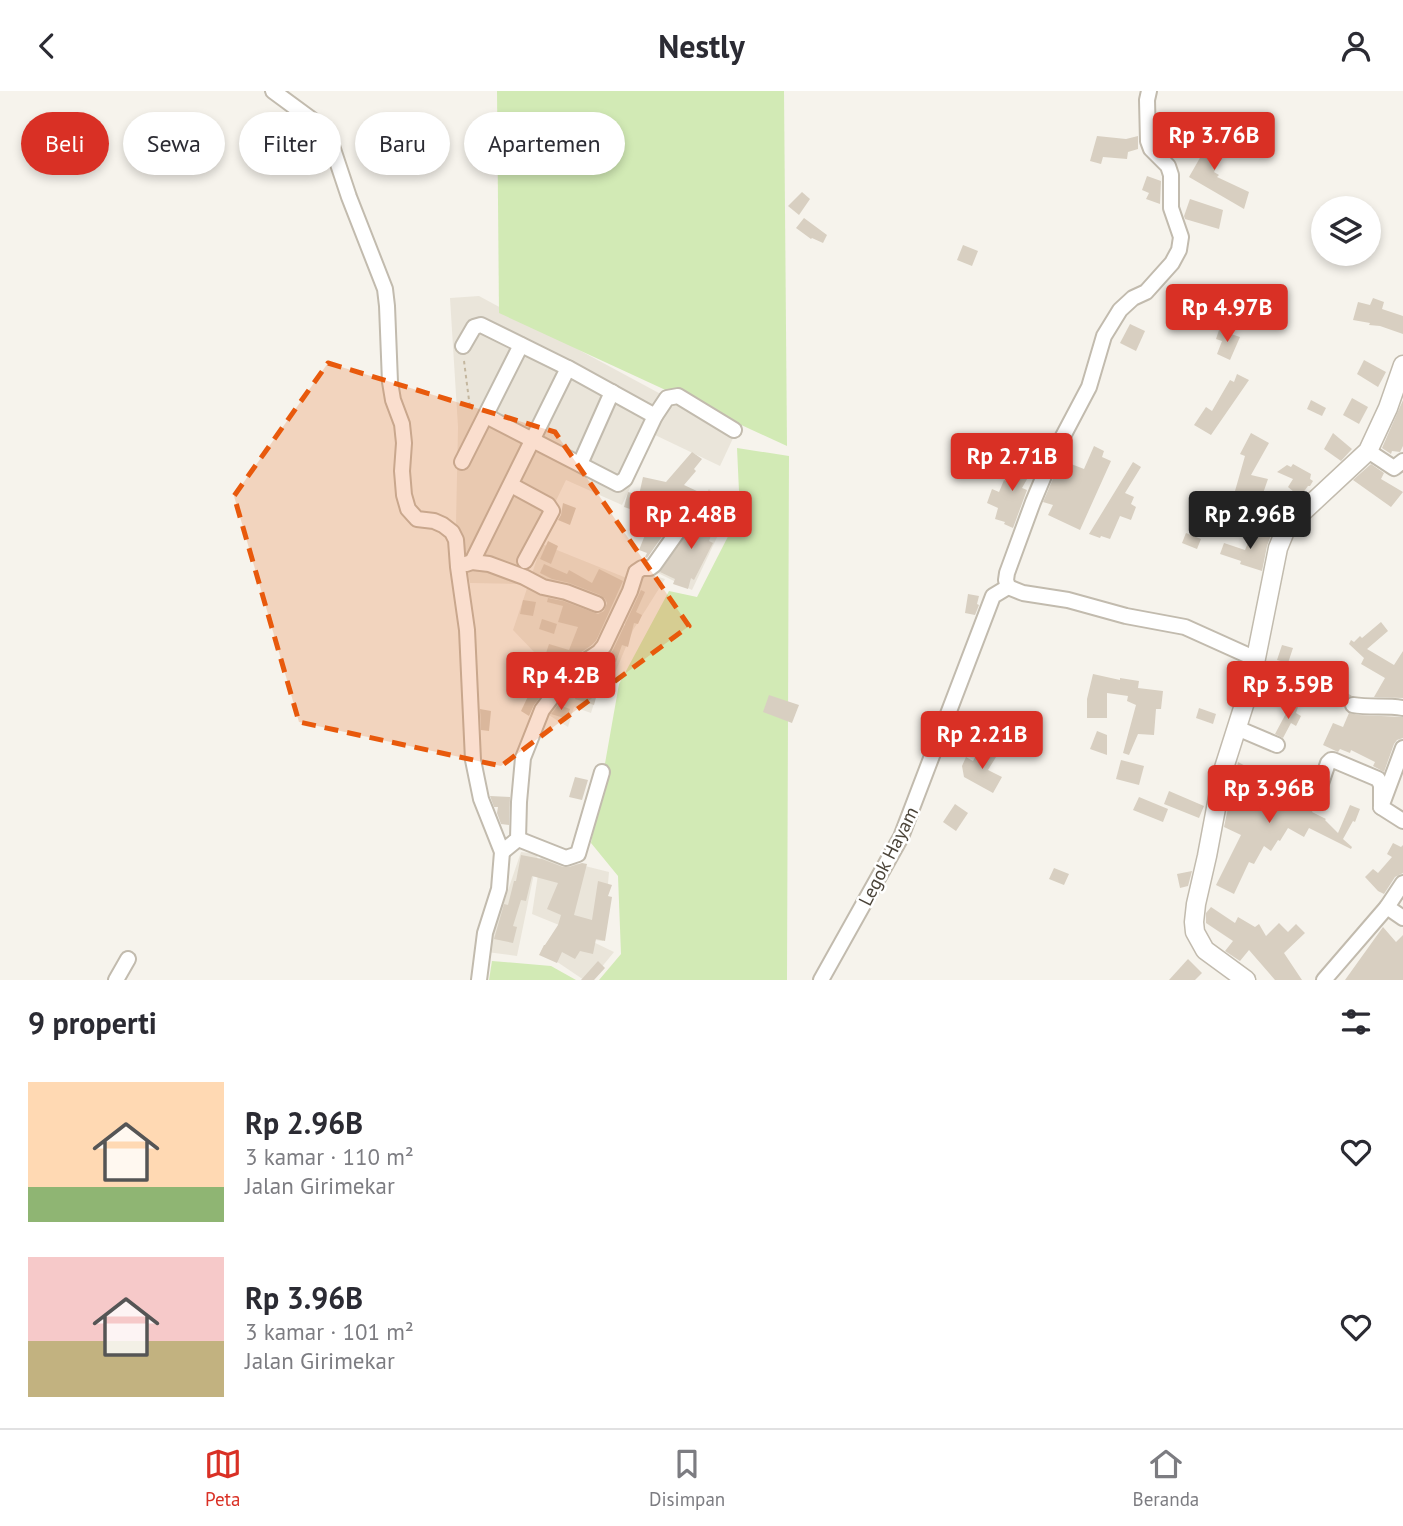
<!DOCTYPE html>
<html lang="id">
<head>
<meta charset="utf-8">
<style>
  :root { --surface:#fff; --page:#f2f2f3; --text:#2b2b33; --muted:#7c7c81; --line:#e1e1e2; --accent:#d93025 }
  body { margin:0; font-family:"PT Sans",sans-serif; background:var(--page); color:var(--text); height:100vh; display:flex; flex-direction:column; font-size:26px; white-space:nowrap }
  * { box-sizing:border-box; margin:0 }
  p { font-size:23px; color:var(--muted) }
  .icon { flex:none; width:38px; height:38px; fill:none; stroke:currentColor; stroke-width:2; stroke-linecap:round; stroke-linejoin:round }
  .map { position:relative; height:889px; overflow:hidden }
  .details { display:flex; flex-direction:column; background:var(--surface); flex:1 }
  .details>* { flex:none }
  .hud { position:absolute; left:21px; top:21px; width:700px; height:63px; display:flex; gap:14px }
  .buttons { position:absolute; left:1311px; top:105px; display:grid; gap:14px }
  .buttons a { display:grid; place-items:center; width:70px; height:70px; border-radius:50%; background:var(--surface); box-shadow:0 4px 10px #0003; font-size:35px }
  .price { position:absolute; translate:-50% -60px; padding:0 16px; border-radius:7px; background:var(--accent); color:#fff; font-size:23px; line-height:46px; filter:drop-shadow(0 2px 4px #0008) }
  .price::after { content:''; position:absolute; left:50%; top:42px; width:21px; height:16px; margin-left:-10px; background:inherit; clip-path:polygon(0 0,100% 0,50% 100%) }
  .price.current { background:#222; color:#fff }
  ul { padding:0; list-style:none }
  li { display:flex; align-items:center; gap:21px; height:175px; padding:0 28px }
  li span { display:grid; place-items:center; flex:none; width:196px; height:140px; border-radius:0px; color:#555 }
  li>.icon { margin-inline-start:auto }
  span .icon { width:84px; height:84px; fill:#fffc; stroke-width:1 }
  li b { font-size:30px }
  h2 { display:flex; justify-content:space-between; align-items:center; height:84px; padding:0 28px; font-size:30px }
  .pill { padding:0 24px; border-radius:32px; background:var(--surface); box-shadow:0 4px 10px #0003; font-size:24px; line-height:63px }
  .pill.current { background:var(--accent); color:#fff }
  header { display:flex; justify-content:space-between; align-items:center; height:91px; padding:0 28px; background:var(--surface); font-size:32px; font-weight:700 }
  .tab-bar { display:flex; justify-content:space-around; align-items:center; height:98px; border-top:2px solid var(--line); background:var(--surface); font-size:19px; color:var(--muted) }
  .tab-bar a { display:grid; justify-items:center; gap:4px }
  .tab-bar .current { color:var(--accent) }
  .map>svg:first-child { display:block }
  .residential { fill:#eae5da }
  .green { fill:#d2eab5 }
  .building { fill:#d8cfc1 }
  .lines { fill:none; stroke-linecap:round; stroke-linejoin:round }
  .minor-casing { stroke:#c2bbae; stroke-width:18 }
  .tertiary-casing { stroke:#c2bbae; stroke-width:21 }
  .path { stroke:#c4b79f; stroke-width:2; stroke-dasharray:3.5 3.5; stroke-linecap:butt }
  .minor { stroke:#fff; stroke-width:14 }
  .tertiary { stroke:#fff; stroke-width:18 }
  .marked { fill:#e8590c; fill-opacity:0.2; stroke:#e8590c; stroke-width:5; stroke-dasharray:14 9; stroke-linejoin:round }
  .labels { text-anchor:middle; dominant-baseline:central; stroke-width:5; stroke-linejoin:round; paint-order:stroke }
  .street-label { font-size:19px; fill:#4b4439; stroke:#fff }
</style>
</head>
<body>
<header><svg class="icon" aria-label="back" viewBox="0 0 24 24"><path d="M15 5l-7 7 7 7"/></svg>Nestly<svg class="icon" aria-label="person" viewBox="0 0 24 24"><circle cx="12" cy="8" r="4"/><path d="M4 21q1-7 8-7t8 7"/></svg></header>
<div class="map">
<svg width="1403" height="889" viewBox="0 0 1403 889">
  <rect width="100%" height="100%" fill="#f6f3ec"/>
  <!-- residential -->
  <g class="residential">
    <polygon points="479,205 735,343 720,375 655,344 622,414 566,389 516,493 470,492 456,432 458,336 450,207"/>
    <polygon points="709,398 729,421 692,499 654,480"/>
    <polygon points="542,453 629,488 609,534 560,588 513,539"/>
    <polygon points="641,480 665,488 633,539 615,582 605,577 591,622 574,616 568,636 544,621 568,593 604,559 619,532 632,539 621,529"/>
    <polygon points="521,761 538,763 517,865 487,861"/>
    <polygon points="541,764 609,781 603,850 587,848 614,861 591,889 584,889 541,860 559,834 532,823"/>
  </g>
  <!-- green -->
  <g class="green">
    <polygon points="497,0 784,0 787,355 499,222"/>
    <polygon points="737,357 789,365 787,889 599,889 621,863 618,785 591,752 619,593 669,500 697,506 740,422"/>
    <polygon points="492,870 551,875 576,889 489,889"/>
  </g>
  <!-- building -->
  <g class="building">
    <polygon points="1171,35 1168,44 1175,50 1167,60 1159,53 1157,39"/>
    <polygon points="1097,45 1126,48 1138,45 1138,58 1128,61 1127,68 1103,66 1101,73 1090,70"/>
    <polygon points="1190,46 1215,55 1216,52 1227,58 1214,81 1219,84 1217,86 1249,101 1244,118 1189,86 1201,65 1185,60"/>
    <polygon points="1147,85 1161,90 1160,113 1146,108 1149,102 1142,99"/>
    <polygon points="802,101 810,108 799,124 788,115"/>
    <polygon points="1190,108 1223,119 1219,138 1185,128 1184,125"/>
    <polygon points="804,127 827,144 823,152 812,147 811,148 796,137"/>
    <polygon points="963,154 978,160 972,175 957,169"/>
    <polygon points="1228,206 1239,211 1235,222 1207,211 1208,207 1227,210"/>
    <polygon points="1373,207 1384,211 1382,218 1403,225 1403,243 1380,235 1369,234 1370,232 1353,229 1358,211 1370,214"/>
    <polygon points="1130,233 1145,240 1136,260 1120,252"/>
    <polygon points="1219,239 1240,246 1230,269 1217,263 1222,250 1216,248"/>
    <polygon points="1364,269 1386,281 1378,296 1357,283"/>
    <polygon points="1237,283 1249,289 1211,344 1194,334 1206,316 1212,320 1230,289 1234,291"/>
    <polygon points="1352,307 1368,316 1359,333 1343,324"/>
    <polygon points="1311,309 1326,317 1322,325 1307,318"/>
    <polygon points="1403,309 1403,355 1400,361 1392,360 1391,363 1382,357"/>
    <polygon points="1251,342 1269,352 1251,384 1268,388 1260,411 1247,408 1240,421 1219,414 1223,403 1233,407 1245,365 1240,363"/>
    <polygon points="1333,342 1352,358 1341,370 1324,358"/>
    <polygon points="1094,355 1104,360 1102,366 1111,370 1080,439 1048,424 1053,414 1043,411 1061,369 1084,378"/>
    <polygon points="692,361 702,368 694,378 696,380 684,394 699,401 696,407 692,407 687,410 647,467 645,466 647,462 639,459 645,444 638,441 642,430 634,428 636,420 624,416 628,401 639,404 643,386 666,391"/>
    <polygon points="1019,365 1035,374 1022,397 1027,399 1013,437 1004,433 1005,431 995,428 998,417 987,412 992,398 999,401 1004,389 1006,390"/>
    <polygon points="1133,371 1141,376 1125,402 1134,406 1131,413 1136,416 1131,429 1120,425 1110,448 1101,445 1100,447 1089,443"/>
    <polygon points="1293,373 1311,383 1310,388 1313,390 1310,395 1308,395 1302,403 1294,401 1288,396 1293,388 1277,381 1287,374 1291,376"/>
    <polygon points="1371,373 1384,382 1381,388 1403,401 1391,416 1353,389"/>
    <polygon points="563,412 576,417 570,434 558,429 561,424"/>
    <polygon points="704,417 709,419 707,425 717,428 709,450 713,452 694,489 691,487 688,498 673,493 675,488 660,481"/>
    <polygon points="1254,438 1271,444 1267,455 1262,480 1240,473 1241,470 1220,463 1224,452 1245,459"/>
    <polygon points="1186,442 1201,448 1197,458 1182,452"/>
    <polygon points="548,450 558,455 551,473 540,468"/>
    <polygon points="544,473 567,483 569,479 592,492 599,478 623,490 596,550 592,554 566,571 554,588 539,583 549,553 569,559 578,536 558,531 563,515 547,511 548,507 563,510 598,523 604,520 607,512 605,508 600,504 569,492 552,488 540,482"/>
    <polygon points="641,499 645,501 636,521 642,524 638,533 634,532 628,556 622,554 616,571 607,567 613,559"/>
    <polygon points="968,503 979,505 977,513 979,514 975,524 965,522"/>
    <polygon points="523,509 536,511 533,525 520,523"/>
    <polygon points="542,528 557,533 554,543 539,538"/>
    <polygon points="1381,531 1388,540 1367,558 1394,574 1403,560 1403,607 1374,606 1385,587 1361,573 1364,567 1349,553 1351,549 1354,551 1360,545 1362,547"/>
    <polygon points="1282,554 1293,557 1288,572 1277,569"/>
    <polygon points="602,571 598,599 594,614 575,608 579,593 574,592 579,586"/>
    <polygon points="1296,579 1312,588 1305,600 1289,590"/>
    <polygon points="1093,583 1120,589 1120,587 1139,590 1138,597 1163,600 1161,618 1156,618 1154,644 1138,643 1129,664 1123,662 1136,614 1127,610 1128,605 1107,602 1107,627 1087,627 1087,608"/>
    <polygon points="1331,592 1352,605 1345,609 1344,616 1324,604"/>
    <polygon points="531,599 541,605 534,614 529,625 521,620"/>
    <polygon points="769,604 799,614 792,632 763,621"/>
    <polygon points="1291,613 1298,616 1296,622 1301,625 1296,635 1291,632 1283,647 1275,643"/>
    <polygon points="558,614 570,618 567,628 551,623"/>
    <polygon points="1199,617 1216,623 1213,633 1196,627"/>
    <polygon points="480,618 491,620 489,640 481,639"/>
    <polygon points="1349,622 1359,624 1403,626 1403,647 1397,649 1394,653 1384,681 1373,675 1375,671 1351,659 1350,662 1340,658 1338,661 1323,654 1333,632 1343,636"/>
    <polygon points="1097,640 1107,644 1107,664 1090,658"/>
    <polygon points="980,657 996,666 988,679 1002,686 993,702 964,686 962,675 966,666 973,670"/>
    <polygon points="1121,669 1144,675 1139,694 1116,688"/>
    <polygon points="1238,671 1251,678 1243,694 1282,714 1289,699 1301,705 1300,706 1315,713 1312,721 1326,728 1325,729 1338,742 1350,714 1360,718 1355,731 1353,730 1343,748 1352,756 1351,758 1309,737 1304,746 1288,737 1280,750 1278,749 1271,760 1264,755 1254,773 1249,771 1234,803 1216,794 1241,744 1224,736"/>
    <polygon points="575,686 588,689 582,709 569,706"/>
    <polygon points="1169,700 1204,715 1199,727 1164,713"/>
    <polygon points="490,705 510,706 509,734 501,733 497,722 498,716 494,716"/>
    <polygon points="1139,706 1168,718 1163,731 1133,719"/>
    <polygon points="955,713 968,722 956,740 943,731"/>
    <polygon points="1393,752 1401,756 1403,754 1403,782 1395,786 1384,803 1378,800 1365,786 1373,778 1378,782 1392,766 1387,763"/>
    <polygon points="521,764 542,768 563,776 569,776 582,772 587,773 574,824 592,829 598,790 612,794 608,805 612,806 605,850 596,848 593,863 580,860 575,868 562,861 557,872 539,864 544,854 545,854 558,834 561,824 547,818 558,792 532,785 526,810 521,809 513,835 517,836 513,852 494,848 504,813 508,814 514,790 516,790"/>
    <polygon points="1054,777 1069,783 1064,794 1049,788"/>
    <polygon points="1192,780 1188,795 1180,797 1177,783"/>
    <polygon points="1211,816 1235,832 1238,826 1255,836 1259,833 1266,845 1279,832 1288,841 1296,833 1305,842 1284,862 1302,889 1275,889 1249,859 1240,870 1225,860 1233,850 1206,832 1206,822"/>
    <polygon points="1383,836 1396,851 1403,844 1403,889 1345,889"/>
    <polygon points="1188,868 1202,882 1195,889 1169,889"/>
    <polygon points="598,870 605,877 594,889 581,889"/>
  </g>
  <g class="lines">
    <!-- minor casing -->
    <g class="minor-casing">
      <g id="minor">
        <polyline points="273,0 311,28 332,55 349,106 385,198 387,215 390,291 393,309 402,333 404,352 402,380 404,404 408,418 417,428 434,430 443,434 452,441 456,449 458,476 467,539 473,669 481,708 502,761 499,798 485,842 479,889"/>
        <polyline points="463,255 474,236 481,234 568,277 655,325"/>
        <polyline points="486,325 618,393 625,388 655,325 667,307 678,305 734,339"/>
        <polyline points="1368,360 1394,377 1403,370"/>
        <polyline points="462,371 521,254"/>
        <polyline points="580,373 612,301"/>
        <polyline points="511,394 548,414 552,420 525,470"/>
        <polyline points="472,471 568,277"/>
        <polyline points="466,473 472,471 489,473 524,486 543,496 566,501 597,513"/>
        <polyline points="1008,496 1006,489 1007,482 1033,411 1051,368 1089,296 1104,245 1120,219 1133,207 1146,201 1172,172 1179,159 1181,146 1171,117 1171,84 1168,75 1151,58 1148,50 1147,9 1149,0"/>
        <polyline points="1008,496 1023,502 1068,509 1126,525 1185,536 1256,568"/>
        <path d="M1353 614C1370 617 1386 614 1403 617"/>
        <polyline points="1237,637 1277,654"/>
        <polyline points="1403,657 1381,716 1403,730"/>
        <polyline points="1317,704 1328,672 1331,669 1333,669 1378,688 1381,694 1381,716"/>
        <polyline points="518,748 566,767 578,763 602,681"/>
        <polyline points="502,761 518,748 519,711 523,667 542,619 572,579 599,561 604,555 630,500 636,481 642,477 650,477 654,474 695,416"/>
        <polyline points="1403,792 1387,816 1403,827"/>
        <polyline points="116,889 128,868"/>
        <polyline points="821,889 901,746 993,505 1008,496"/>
        <polyline points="1324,889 1387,816"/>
      </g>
    </g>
    <!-- tertiary casing -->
    <g class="tertiary-casing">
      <polyline id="tertiary" points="1246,889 1205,859 1195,841 1194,831 1196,813 1207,765 1223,680 1251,592 1278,457 1285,440 1295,428 1368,360 1388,317 1403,274"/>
    </g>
    <!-- path -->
    <polyline class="path" points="464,270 470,317 472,318"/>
    <!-- minor -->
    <use href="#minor" class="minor"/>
    <!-- tertiary -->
    <use href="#tertiary" class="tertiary"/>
  </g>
  <!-- marked area -->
  <path class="marked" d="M328 272 555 341 689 535 501 675 299 631 234 405Z"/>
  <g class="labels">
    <!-- street labels -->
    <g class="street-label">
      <text transform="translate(888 765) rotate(-63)">Legok Hayam</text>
    </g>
  </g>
</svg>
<div class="buttons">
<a><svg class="icon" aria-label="layers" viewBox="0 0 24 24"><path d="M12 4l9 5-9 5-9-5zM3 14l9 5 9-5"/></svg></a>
</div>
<b class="price" style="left:1214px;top:81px">Rp 3.76B</b>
<b class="price" style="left:1227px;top:253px">Rp 4.97B</b>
<b class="price" style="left:1012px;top:402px">Rp 2.71B</b>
<b class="price" style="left:691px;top:460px">Rp 2.48B</b>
<b class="price current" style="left:1250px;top:460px">Rp 2.96B</b>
<b class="price" style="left:561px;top:621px">Rp 4.2B</b>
<b class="price" style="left:1288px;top:630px">Rp 3.59B</b>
<b class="price" style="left:982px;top:680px">Rp 2.21B</b>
<b class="price" style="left:1269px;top:734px">Rp 3.96B</b>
<div class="hud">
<a class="pill current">Beli</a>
<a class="pill">Sewa</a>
<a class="pill">Filter</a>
<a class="pill">Baru</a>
<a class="pill">Apartemen</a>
</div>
</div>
<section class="details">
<h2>9 properti<svg class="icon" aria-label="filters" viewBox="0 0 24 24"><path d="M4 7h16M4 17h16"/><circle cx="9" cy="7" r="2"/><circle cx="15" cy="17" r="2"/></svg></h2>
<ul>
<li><span style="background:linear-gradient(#ffd9b3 75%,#8fb573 0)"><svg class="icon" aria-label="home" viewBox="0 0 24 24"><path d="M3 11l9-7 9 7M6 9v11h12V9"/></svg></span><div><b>Rp 2.96B</b><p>3 kamar · 110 m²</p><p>Jalan Girimekar</p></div><svg class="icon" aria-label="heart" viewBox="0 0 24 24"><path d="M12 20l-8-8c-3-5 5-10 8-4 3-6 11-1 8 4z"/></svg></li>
<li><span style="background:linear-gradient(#f6c9c9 60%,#c2b280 0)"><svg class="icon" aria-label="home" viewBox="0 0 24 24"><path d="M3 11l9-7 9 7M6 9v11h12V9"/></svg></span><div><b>Rp 3.96B</b><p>3 kamar · 101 m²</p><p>Jalan Girimekar</p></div><svg class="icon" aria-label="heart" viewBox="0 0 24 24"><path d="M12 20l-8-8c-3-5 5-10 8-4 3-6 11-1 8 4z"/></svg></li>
</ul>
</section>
<nav class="tab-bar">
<a class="current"><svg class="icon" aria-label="map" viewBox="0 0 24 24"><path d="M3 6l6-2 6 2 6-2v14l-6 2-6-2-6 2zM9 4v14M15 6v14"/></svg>Peta</a>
<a><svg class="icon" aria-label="saved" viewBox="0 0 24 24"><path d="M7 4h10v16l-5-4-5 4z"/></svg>Disimpan</a>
<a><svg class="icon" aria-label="home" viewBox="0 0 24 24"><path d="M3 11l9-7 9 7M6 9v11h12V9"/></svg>Beranda</a>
</nav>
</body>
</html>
